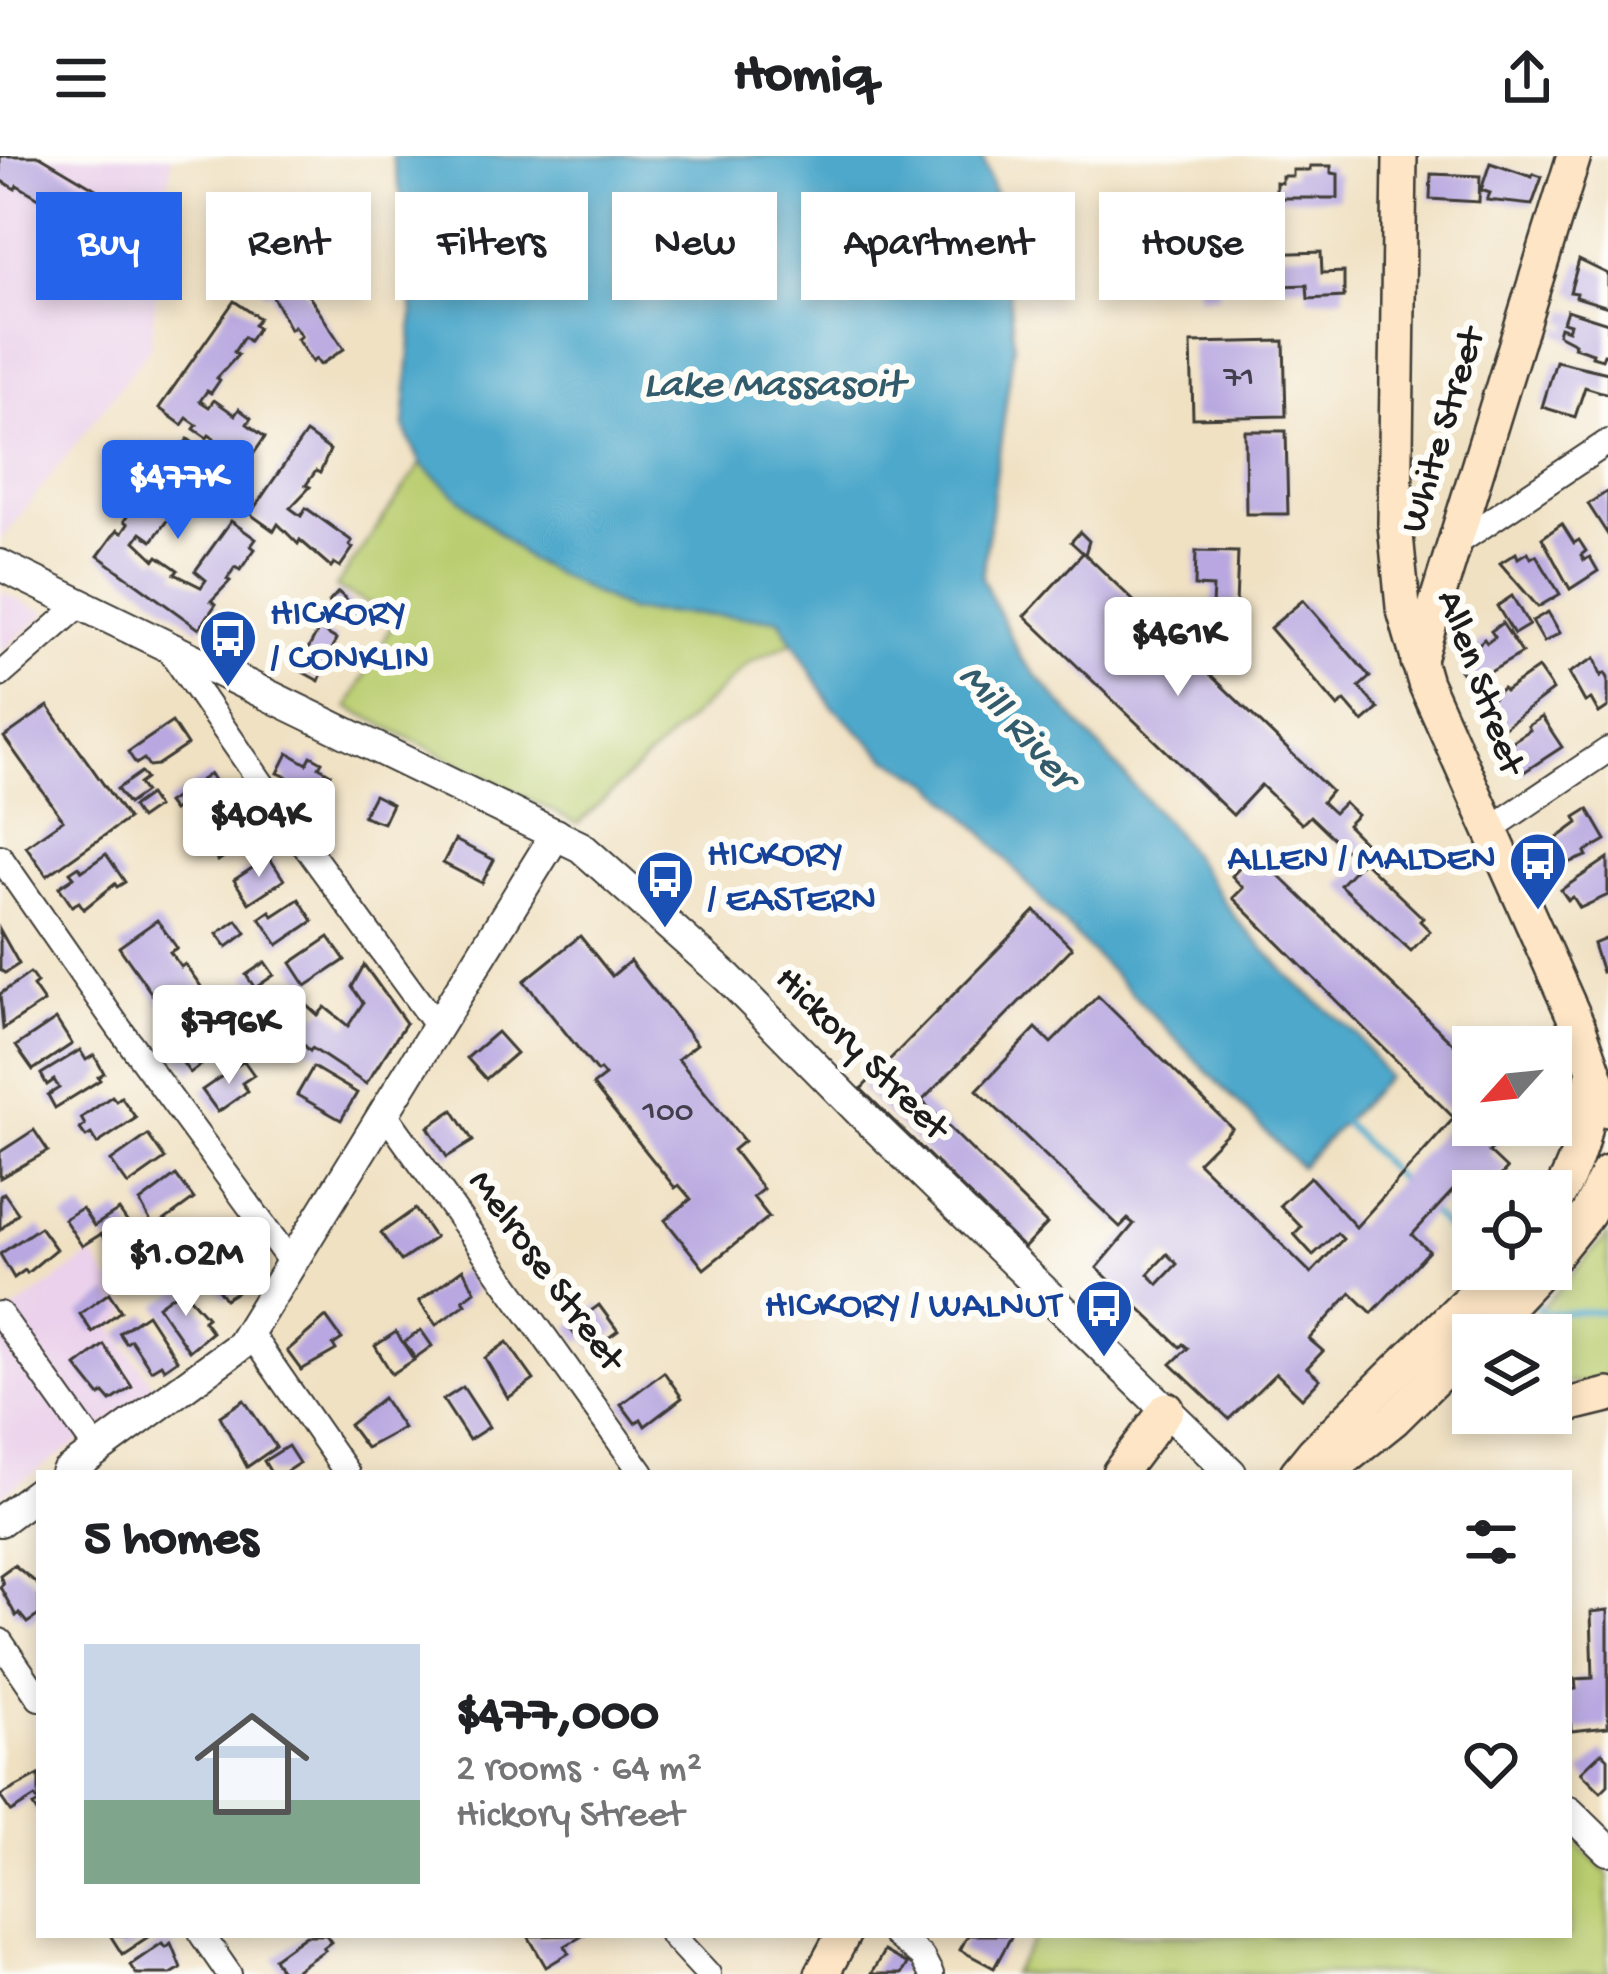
<!DOCTYPE html>
<html lang="en">
<head>
<meta charset="utf-8">
<style>
  :root { --surface:#fff; --page:#f2f2f2; --text:#202124; --muted:#757577; --line:#e0e0e0; --accent:#2563eb }
  body { margin:0; font-family:"Gochi Hand",sans-serif; background:var(--page); color:var(--text); height:100vh; display:flex; flex-direction:column; font-size:45px; white-space:nowrap }
  * { box-sizing:border-box; margin:0 }
  p { font-size:39px; color:var(--muted) }
  .icon { flex:none; width:66px; height:66px; fill:none; stroke:currentColor; stroke-width:2; stroke-linecap:round; stroke-linejoin:round }
  .map { position:relative; flex:1; overflow:hidden }
  .drawer { position:absolute; left:36px; top:1314px; width:1536px; height:468px; display:flex; flex-direction:column; background:var(--surface); border-radius:0px; box-shadow:0 6px 18px #0003 }
  .drawer>* { flex:none }
  .banner { position:absolute; left:36px; top:36px; width:1536px; height:108px; display:flex; gap:24px }
  .needle { width:78px; rotate:243deg }
  .controls { position:absolute; left:1452px; top:870px; display:grid; gap:24px }
  .controls a { display:grid; place-items:center; width:120px; height:120px; border-radius:0px; background:var(--surface); box-shadow:0 6px 18px #0003; font-size:60px }
  .price { position:absolute; translate:-50% -102px; padding:0 27px; border-radius:12px; background:#fff; color:#222; font-size:39px; line-height:78px; filter:drop-shadow(0 3px 6px #0008) }
  .price::after { content:''; position:absolute; left:50%; top:72px; width:36px; height:27px; margin-left:-18px; background:inherit; clip-path:polygon(0 0,100% 0,50% 100%) }
  .price.current { background:var(--accent); color:#fff }
  ul { padding:0; list-style:none }
  li { display:flex; align-items:center; gap:36px; height:300px; padding:0 48px }
  li+li { border-top:3px solid var(--line) }
  li span { display:grid; place-items:center; flex:none; width:336px; height:240px; border-radius:0px; color:#555 }
  li>.icon { margin-inline-start:auto }
  span .icon { width:144px; height:144px; fill:#fffc; stroke-width:1 }
  li b { font-size:51px }
  h2 { display:flex; justify-content:space-between; align-items:center; height:144px; padding:0 48px; font-size:51px }
  .tag { padding:0 42px; border-radius:0px; background:var(--surface); box-shadow:0 6px 18px #0003; font-size:42px; line-height:108px }
  .tag.current { background:var(--accent); color:#fff }
  header { display:flex; justify-content:space-between; align-items:center; height:156px; padding:0 48px; background:var(--surface); font-size:54px; font-weight:700 }
  .map>svg:first-child { display:block }
  .built { fill:#ebd1eb }
  .green { fill:#bacd70; stroke:#6b7446; stroke-width:3 }
  .water { fill:#4da8cb; stroke:#346274; stroke-width:3 }
  .lines { fill:none; stroke-linecap:round; stroke-linejoin:round }
  .stream { stroke:#4da8cb; stroke-width:6 }
  .building { fill:#b8a7e0; fill-rule:evenodd }
  .minor-casing { stroke:#3c3a35; stroke-width:28 }
  .tertiary-casing { stroke:#3c3a35; stroke-width:34 }
  .secondary-casing { stroke:#3c3a35; stroke-width:38 }
  .minor { stroke:#fff; stroke-width:24 }
  .tertiary { stroke:#fff; stroke-width:30 }
  .secondary { stroke:#fde5c5; stroke-width:33 }
  .labels { text-anchor:middle; dominant-baseline:central; stroke-width:12; stroke-linejoin:round; paint-order:stroke }
  .number-label { font-size:33px; fill:#433f4d }
  .street-label { font-size:39px; fill:#1c1c1c; stroke:#fdfcf7 }
  .transit-label { font-size:39px; fill:#164399; stroke:#fdfcf7; text-anchor:start }
  .water-label { font-size:42px; font-style:italic; fill:#325b6b; stroke:#fdfcf7 }
</style>
</head>
<body>
<header><svg class="icon" aria-label="menu" viewBox="0 0 24 24"><path d="M4 6h16M4 12h16M4 18h16"/></svg>Homiq<svg class="icon" aria-label="share" viewBox="0 0 24 24"><path d="M12 15V3M7 8l5-5 5 5M5 13v7h14v-7"/></svg></header>
<div class="map">
<svg width="1608" height="1818" viewBox="0 0 1608 1818">
  <rect width="100%" height="100%" fill="#fdfcf7"/>
  <filter id="ink" filterUnits="userSpaceOnUse"><feTurbulence type="fractalNoise" baseFrequency=".00833" numOctaves="2"/><feDisplacementMap in="SourceGraphic" scale="24" xChannelSelector="R" yChannelSelector="G"/><feConvolveMatrix kernelMatrix="1 2 1 2 8 2 1 2 1" color-interpolation-filters="sRGB"/></filter>
  <filter id="wash" filterUnits="userSpaceOnUse"><feTurbulence type="fractalNoise" baseFrequency=".004" numOctaves="4" result="noise"/><feDisplacementMap in="SourceGraphic" scale="48" xChannelSelector="R" yChannelSelector="G"/><feGaussianBlur stdDeviation="2.7" result="paint"/><feColorMatrix in="noise" values="0 0 0 0 0 0 0 0 0 0 0 0 0 0 0 0 0 1.4 0 .05"/><feComposite in="paint" operator="in"/></filter>
  <g filter="url(#wash)">
    <rect width="100%" height="100%" fill="#f0e1c3"/>
    <!-- built -->
    <g class="built">
      <polygon points="0,0 172,0 150,192 0,385"/>
      <polygon points="0,435 47,457 0,496"/>
      <polygon points="92,1098 130,1155 114,1173 156,1233 0,1340 0,1164"/>
    </g>
    <!-- green -->
    <g class="green">
      <polygon points="421,308 529,404 628,455 778,462 795,485 749,507 578,668 348,551 396,462 336,431"/>
      <polygon points="1608,1079 1608,1221 1588,1227 1551,1227 1551,1179 1517,1179"/>
      <polygon points="1569,1680 1608,1718 1608,1818 1012,1818 1037,1779 1569,1779"/>
    </g>
    <!-- water -->
    <polygon class="water" points="392,0 982,0 1001,55 1014,188 982,422 1021,502 1178,680 1237,764 1295,826 1357,879 1387,921 1300,1011 1044,747 984,678 932,627 887,602 831,549 779,463 629,455 529,404 421,308 404,271 413,158 405,57"/>
    <g class="lines">
      <!-- stream -->
      <g class="stream">
        <polyline points="1343,965 1404,1029"/>
        <polyline points="1426,1052 1473,1098"/>
        <polyline points="1527,1142 1545,1157 1608,1155"/>
      </g>
    </g>
    <g id="blocks">
      <!-- building -->
      <g class="building">
        <polygon points="0,0 40,0 121,48 115,58 124,64 114,80 106,74 100,84 59,58 61,55 17,29 15,33 0,24"/>
        <polygon points="1490,7 1532,21 1533,18 1542,21 1532,49 1487,44 1490,37 1481,34"/>
        <polygon points="1310,10 1331,10 1331,17 1338,18 1338,42 1276,42 1276,26 1282,27 1282,20 1293,20 1293,14 1310,14"/>
        <polygon points="1431,18 1480,20 1479,46 1430,43"/>
        <polygon points="276,90 344,193 320,209 316,203 312,206 297,183 301,180 294,170 290,173 270,135 266,138 251,115 256,112 252,106"/>
        <polygon points="1321,96 1322,117 1344,116 1344,141 1308,143 1307,129 1279,130 1278,113 1267,113 1266,98"/>
        <polygon points="1218,104 1219,139 1198,140 1196,105"/>
        <polygon points="1579,104 1608,118 1608,151 1576,141 1577,137 1570,136"/>
        <polygon points="234,145 259,162 254,169 258,172 249,185 244,181 234,196 238,199 217,222 220,224 211,237 207,235 200,245 209,251 214,244 235,259 239,253 251,262 247,268 265,281 248,306 242,302 240,305 216,289 219,286 209,279 207,282 194,273 197,269 187,262 182,269 159,252"/>
        <polygon points="1567,154 1608,167 1608,199 1604,198 1602,203 1592,200 1593,197 1574,191 1575,187 1558,178 1560,171 1568,174 1570,168 1563,166"/>
        <polygon points="1284,185 1286,260 1193,262 1191,187"/>
        <polygon points="1556,205 1608,217 1608,238 1585,231 1575,261 1542,251"/>
        <polygon points="1245,275 1286,275 1288,358 1246,358"/>
        <polygon points="306,277 330,294 320,317 316,315 306,329 310,331 290,352 301,360 306,352 352,385 349,389 353,392 340,411 334,407 331,411 300,384 298,388 278,368 274,375 250,358"/>
        <polygon points="188,283 218,305 188,347 170,338 166,344 177,351 152,385 141,377 135,385 155,404 158,400 178,414 175,418 201,431 206,424 195,415 231,365 256,383 251,390 255,393 240,414 235,411 227,423 230,425 211,445 216,448 199,473 98,400 117,374 122,377 128,368 124,365 133,352 137,355 144,345 140,343 149,331 154,334 162,322 159,319"/>
        <polygon points="1608,335 1608,379 1588,348"/>
        <polygon points="1562,368 1574,387 1579,384 1586,395 1581,399 1584,404 1590,401 1598,415 1570,433 1542,382"/>
        <polygon points="1080,376 1089,385 1085,398 1331,635 1322,646 1334,657 1344,647 1357,659 1347,669 1366,688 1353,701 1310,660 1302,668 1261,629 1233,659 1025,460 1083,397 1071,386"/>
        <polygon points="1196,395 1238,396 1236,450 1212,449 1213,431 1195,430"/>
        <polygon points="1528,396 1531,402 1536,399 1560,438 1538,451 1500,407 1516,397 1518,402"/>
        <polygon points="338,436 361,456 350,469 329,446"/>
        <polygon points="1512,440 1529,469 1514,478 1497,450"/>
        <polygon points="1303,444 1370,521 1359,531 1378,553 1363,566 1345,545 1338,551 1270,472"/>
        <polygon points="1548,456 1560,477 1544,486 1532,465"/>
        <polygon points="1502,467 1522,497 1470,528 1460,514 1466,510 1462,504 1484,483 1487,487 1495,481 1491,475"/>
        <polygon points="319,473 336,483 319,525 297,513"/>
        <polygon points="1595,502 1601,520 1605,517 1608,522 1608,551 1599,557 1591,543 1585,546 1569,517"/>
        <polygon points="1538,512 1553,534 1502,573 1488,547 1502,532 1505,535"/>
        <polygon points="48,550 128,663 47,720 26,690 63,664 4,581"/>
        <polygon points="1542,561 1562,591 1521,618 1513,607 1507,612 1496,596 1530,574 1528,570"/>
        <polygon points="172,566 187,589 157,609 149,610 144,603 136,608 128,596"/>
        <polygon points="288,597 307,608 311,600 322,606 319,611 331,618 317,644 284,626 287,621 278,617"/>
        <polygon points="141,616 146,623 139,628 145,636 128,648 117,633"/>
        <polygon points="210,618 224,640 188,664 179,651 173,655 167,647"/>
        <polygon points="149,639 157,651 140,663 132,651"/>
        <polygon points="374,639 392,648 383,667 363,660"/>
        <polygon points="1588,653 1606,684 1585,696 1587,700 1561,710 1548,689 1578,667 1575,661"/>
        <polygon points="237,660 252,682 218,705 203,683"/>
        <polygon points="455,684 494,704 482,727 443,707"/>
        <polygon points="106,698 125,726 117,731 115,728 84,753 79,746 72,750 59,731 74,721 70,716 79,710 82,715"/>
        <polygon points="269,701 284,724 249,747 234,724"/>
        <polygon points="1608,702 1608,739 1580,752 1573,741 1568,744 1561,734"/>
        <polygon points="1363,705 1423,762 1420,765 1430,775 1411,795 1340,729"/>
        <path d="M1245 706 1257 718 1267 708 1473 907V969H1514L1489 996 1507 1013 1493 1028 1500 1035H1473V1044L1458 1029 1412 1079 1429 1095 1372 1157 1351 1137 1309 1183 1323 1195 1307 1212 1320 1223 1302 1242 1276 1217 1229 1263 1171 1208 1188 1192 1183 1188 1180 1191 1097 1112 1134 1068 1128 1063 1120 1071 977 934 1036 872 1051 887 1098 840 1232 972 1198 1006 1311 1117 1343 1083 1337 1077 1313 1099 1294 1078 1301 1071 1280 1049 1310 1021 1356 1071 1454 962 1233 742 1243 732 1232 720ZM1167 1098 1177 1108 1158 1128 1148 1118Z"/>
        <polygon points="299,743 313,765 278,789 260,762 270,755 273,760"/>
        <polygon points="1035,755 1072,792 922,945 1047,1068 1024,1092 861,933"/>
        <polygon points="157,764 177,792 170,796 181,811 185,808 202,832 166,858 119,791"/>
        <polygon points="237,764 246,777 227,791 217,778"/>
        <polygon points="0,774 19,808 5,817 0,814"/>
        <polygon points="580,780 612,820 630,805 697,888 678,903 744,985 733,994 763,1033 753,1041 769,1061 704,1113 665,1064 691,1043 679,1029 675,1032 593,929 605,920 600,914 597,916 524,825"/>
        <polygon points="329,781 345,804 306,830 291,807"/>
        <polygon points="1608,782 1608,814 1602,816 1593,788"/>
        <polygon points="265,806 274,819 255,832 246,819"/>
        <polygon points="364,809 406,867 366,928 312,892 310,895 275,859 298,841 318,859 325,851 348,870 363,847 352,831"/>
        <polygon points="30,817 37,827 33,830 44,846 3,873 0,838"/>
        <polygon points="256,844 265,859 270,856 280,872 256,887 237,855"/>
        <polygon points="219,860 236,890 229,895 226,891 190,917 173,893"/>
        <polygon points="56,863 72,888 33,914 16,890"/>
        <polygon points="497,876 516,897 486,923 467,902"/>
        <polygon points="80,894 86,904 94,899 104,917 98,921 100,924 55,952 48,939 59,932 54,924 47,929 41,918"/>
        <polygon points="244,905 254,919 242,927 248,935 218,956 202,934"/>
        <polygon points="313,911 357,937 341,964 297,939"/>
        <polygon points="112,940 116,945 121,941 136,962 97,988 91,978 86,981 80,973 85,969 81,962"/>
        <polygon points="453,954 473,985 447,1001 428,971"/>
        <polygon points="34,974 48,995 0,1022 0,996"/>
        <polygon points="148,979 165,1003 128,1029 111,1005"/>
        <polygon points="176,1019 194,1043 154,1072 140,1046"/>
        <polygon points="4,1037 18,1057 0,1074 0,1040"/>
        <polygon points="82,1052 94,1070 119,1054 132,1073 108,1088 101,1078 82,1090 64,1063"/>
        <polygon points="415,1053 435,1082 401,1105 381,1077"/>
        <polygon points="40,1071 56,1093 27,1117 25,1114 14,1122 0,1098"/>
        <polygon points="219,1080 246,1123 237,1128 241,1133 225,1143 213,1126 210,1128 191,1098"/>
        <polygon points="463,1113 475,1135 463,1144 466,1148 436,1169 419,1145"/>
        <polygon points="182,1133 207,1161 203,1164 212,1176 189,1195 158,1150"/>
        <polygon points="109,1137 121,1155 92,1176 80,1158"/>
        <polygon points="599,1149 618,1175 593,1193 585,1182 580,1186 569,1171"/>
        <polygon points="147,1158 177,1204 164,1213 161,1208 151,1214 131,1184 126,1187 119,1177"/>
        <polygon points="326,1161 342,1183 333,1189 336,1194 301,1214 287,1195"/>
        <polygon points="421,1174 432,1190 415,1202 404,1186"/>
        <polygon points="396,1176 414,1204 392,1218 375,1190"/>
        <polygon points="507,1186 534,1224 508,1242 485,1202"/>
        <polygon points="104,1189 132,1231 111,1245 104,1237 100,1240 76,1210"/>
        <polygon points="664,1216 682,1242 645,1270 641,1263 635,1267 621,1248"/>
        <polygon points="463,1231 489,1271 469,1284 443,1244"/>
        <polygon points="383,1242 403,1272 366,1292 349,1269"/>
        <polygon points="244,1244 276,1291 247,1311 220,1260"/>
        <polygon points="288,1290 299,1307 284,1317 271,1317 264,1305"/>
        <polygon points="14,1409 39,1429 39,1459 27,1467 19,1457 16,1460 0,1431 3,1428 0,1419"/>
        <polygon points="1608,1454 1608,1571 1571,1575 1569,1534 1576,1533 1575,1523 1593,1522 1591,1456"/>
        <polygon points="1602,1596 1608,1602 1608,1629 1601,1636 1581,1616"/>
        <polygon points="39,1619 39,1659 33,1650 39,1647 35,1641 11,1656 0,1640"/>
        <polygon points="110,1779 151,1779 122,1798"/>
        <polygon points="306,1779 326,1779 331,1786 323,1792 325,1794 290,1818 283,1818 274,1802"/>
        <polygon points="584,1779 565,1790 569,1797 546,1811 528,1780"/>
        <polygon points="968,1779 1012,1779 994,1812 960,1794"/>
        <polygon points="162,1787 165,1791 171,1787 181,1812 171,1818 136,1818 130,1809"/>
        <polygon points="884,1795 907,1808 901,1818 871,1818"/>
      </g>
    </g>
  </g>
  <g filter="url(#ink)">
    <use href="#blocks" fill-opacity="0" stroke="#3c3a35" stroke-width="3"/>
    <g class="lines">
      <!-- minor casing -->
      <g class="minor-casing">
        <g id="minor">
          <polyline points="1454,389 1608,286"/>
          <polyline points="166,489 296,677 438,872"/>
          <polyline points="0,519 81,448"/>
          <polyline points="1489,674 1608,594"/>
          <polyline points="0,701 119,872 292,1108"/>
          <polyline points="386,959 642,1317"/>
          <polyline points="0,1158 97,1294"/>
          <polyline points="249,1176 347,1317"/>
          <polyline points="0,1485 39,1542"/>
          <polyline points="202,1779 229,1818"/>
          <polyline points="672,1779 708,1818"/>
          <polyline points="895,1779 922,1801 931,1818"/>
        </g>
      </g>
      <!-- tertiary casing -->
      <g class="tertiary-casing">
        <g id="tertiary">
          <polyline points="0,409 581,691 728,822 862,958 1231,1317"/>
          <polyline points="66,1317 241,1189 556,678"/>
          <polyline points="0,1365 39,1336"/>
          <polyline points="1569,1656 1608,1694"/>
        </g>
      </g>
      <!-- secondary casing -->
      <g class="secondary-casing">
        <g id="secondary">
          <polyline points="1400,0 1395,368 1403,451 1425,527 1579,872 1608,954"/>
          <polyline points="1418,506 1574,0"/>
          <path d="M1551 1051C1579 1011 1587 970 1592 922"/>
          <polyline points="1551,1103 1588,1057 1608,1016"/>
          <polyline points="1480,1179 1542,1113"/>
          <polyline points="1551,1253 1608,1239"/>
          <polyline points="1119,1317 1167,1253"/>
          <polyline points="1297,1317 1314,1296 1500,1113"/>
          <polyline points="1327,1317 1393,1264 1473,1185"/>
          <polyline points="822,1818 843,1779"/>
        </g>
      </g>
      <!-- minor -->
      <use href="#minor" class="minor"/>
      <!-- tertiary -->
      <use href="#tertiary" class="tertiary"/>
      <!-- secondary -->
      <use href="#secondary" class="secondary"/>
    </g>
  </g>
  <!-- icons -->
  <defs>
    <g id="bus-pin" transform="scale(3)"><path d="M0 17L-7.5 6A9.5 9.5 0 1 1 7.5 6Z" fill="#1a4fb4" stroke="#fdfcf7"/><path d="M-5-6H5V4H4V6H2V4H-2V6H-4V4H-5ZM-3.5-4V0h7V-4ZM-3.5 1.2v1.5H-2V1.2ZM2 1.2v1.5H3.5V1.2Z" fill="#fff"/></g>
  </defs>
  <g fill-rule="evenodd">
    <use href="#bus-pin" x="228" y="482"/>
    <use href="#bus-pin" x="1538" y="705"/>
    <use href="#bus-pin" x="665" y="723"/>
    <use href="#bus-pin" x="1104" y="1152"/>
  </g>
  <g class="labels">
    <!-- number labels -->
    <g class="number-label">
      <text x="1239" y="223">71</text>
      <text x="668" y="957">100</text>
    </g>
    <!-- street labels -->
    <g class="street-label">
      <text transform="translate(1445 275) rotate(-73)">White Street</text>
      <text transform="translate(1478 527) rotate(70)">Allen Street</text>
      <text transform="translate(860 899) rotate(45)">Hickory Street</text>
      <text transform="translate(544 1116) rotate(54)">Melrose Street</text>
    </g>
    <!-- transit labels -->
    <g class="transit-label">
      <text x="270" y="460">HICKORY<tspan x="270" dy="45">/ CONKLIN</tspan></text>
      <text x="707" y="701">HICKORY<tspan x="707" dy="45">/ EASTERN</tspan></text>
      <text x="1496" y="705" text-anchor="end">ALLEN / MALDEN</text>
      <text x="1062" y="1152" text-anchor="end">HICKORY / WALNUT</text>
    </g>
    <!-- water labels -->
    <g class="water-label">
      <text x="773" y="231">Lake Massasoit</text>
      <text transform="translate(1015 572) rotate(48)">Mill River</text>
    </g>
  </g>
</svg>
<div class="controls">
<a><svg class="needle" viewBox="-14 -14 28 28"><path d="M0-13l5 13h-10z" fill="#e53935"/><path d="M0 13l5-13h-10z" fill="#757577"/></svg></a>
<a><svg class="icon" aria-label="locate" viewBox="0 0 24 24"><circle cx="12" cy="12" r="6"/><path d="M12 2v4M12 18v4M2 12h4M18 12h4"/></svg></a>
<a><svg class="icon" aria-label="layers" viewBox="0 0 24 24"><path d="M12 4l9 5-9 5-9-5zM3 14l9 5 9-5"/></svg></a>
</div>
<b class="price current" style="left:178px;top:386px">$477K</b>
<b class="price" style="left:1178px;top:543px">$461K</b>
<b class="price" style="left:259px;top:724px">$404K</b>
<b class="price" style="left:229px;top:931px">$796K</b>
<b class="price" style="left:186px;top:1163px">$1.02M</b>
<div class="banner">
<a class="tag current">Buy</a>
<a class="tag">Rent</a>
<a class="tag">Filters</a>
<a class="tag">New</a>
<a class="tag">Apartment</a>
<a class="tag">House</a>
</div>
<section class="drawer">
<h2>5 homes<svg class="icon" aria-label="filters" viewBox="0 0 24 24"><path d="M4 7h16M4 17h16"/><circle cx="9" cy="7" r="2"/><circle cx="15" cy="17" r="2"/></svg></h2>
<ul>
<li><span style="background:linear-gradient(#c9d6e8 65%,#7fa58c 0)"><svg class="icon" aria-label="home" viewBox="0 0 24 24"><path d="M3 11l9-7 9 7M6 9v11h12V9"/></svg></span><div><b>$477,000</b><p>2 rooms · 64 m²</p><p>Hickory Street</p></div><svg class="icon" aria-label="heart" viewBox="0 0 24 24"><path d="M12 20l-8-8c-3-5 5-10 8-4 3-6 11-1 8 4z"/></svg></li>
</ul>
</section>
</div>
</body>
</html>
